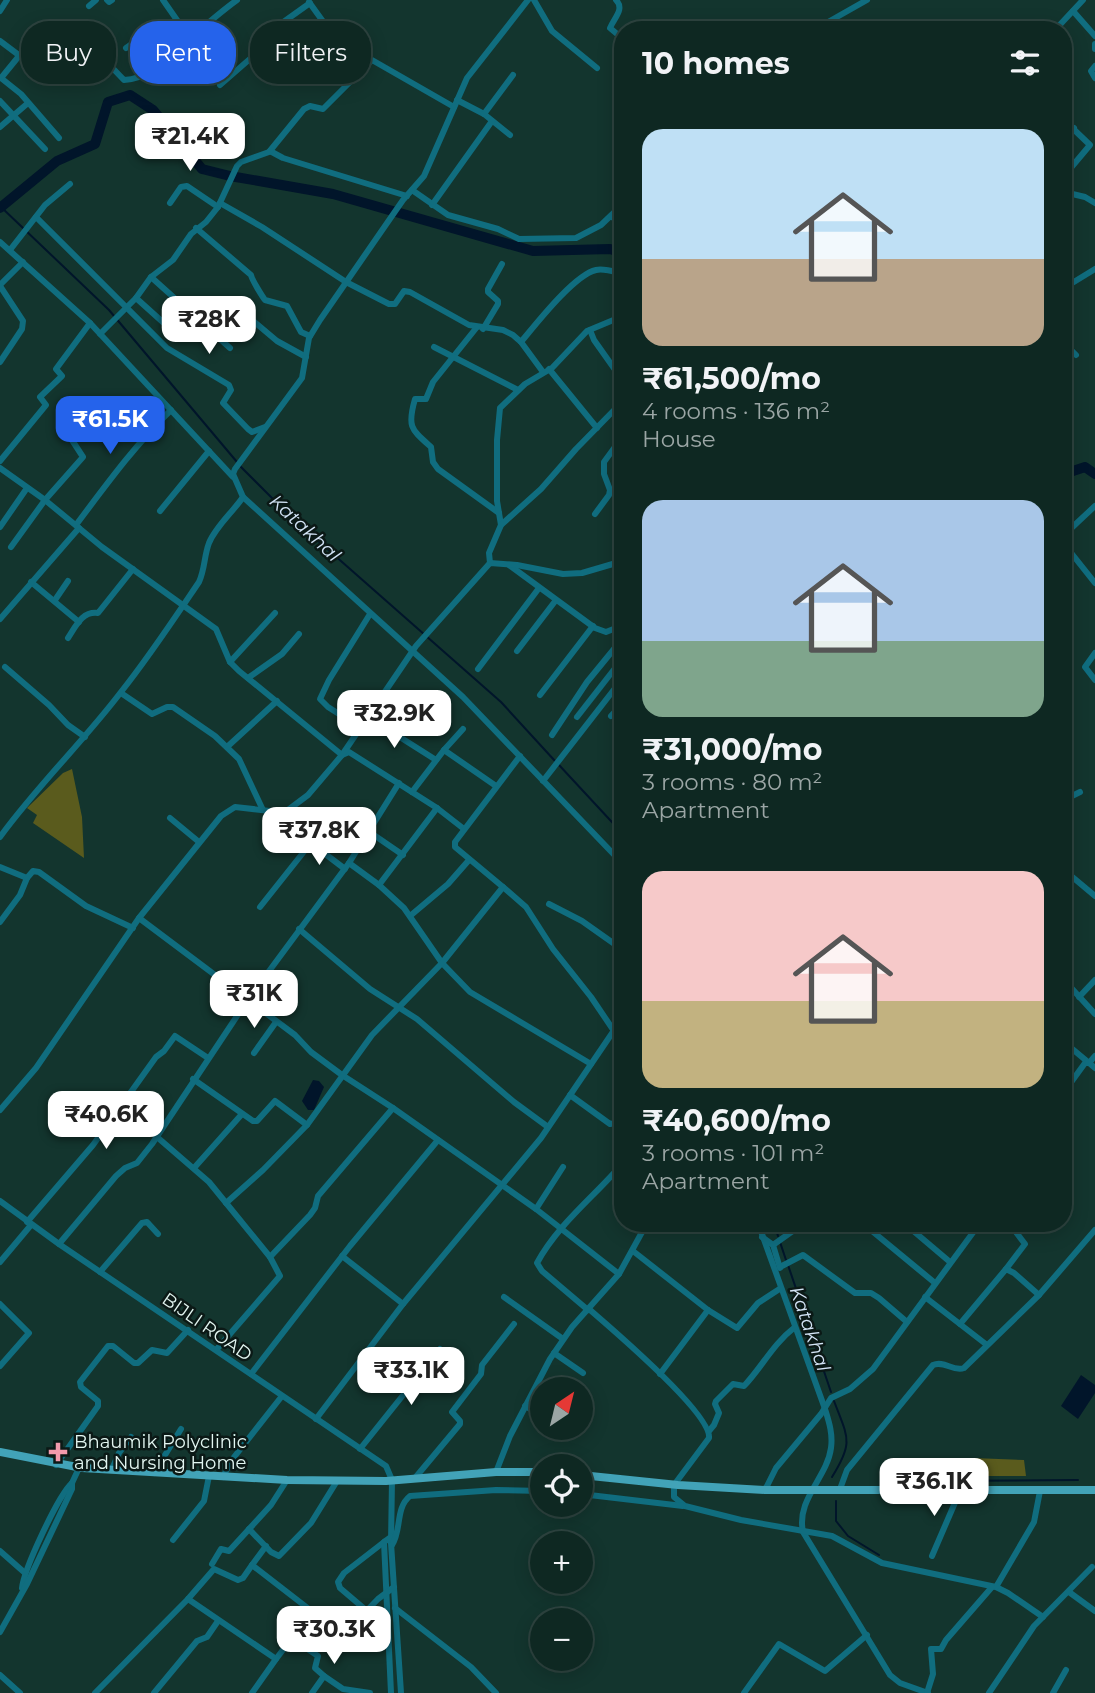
<!DOCTYPE html>
<html lang="en">
<head>
<meta charset="utf-8">
<style>
  :root { --surface:#0e2822; --page:#1c342f; --text:#f1f3f6; --muted:#9ba6a5; --line:#2e4440; --accent:#2563eb }
  body { margin:0; font-family:Montserrat,sans-serif; background:var(--page); color:var(--text); height:100vh; display:flex; flex-direction:column; font-size:26px; white-space:nowrap }
  * { box-sizing:border-box; margin:0 }
  p { font-size:23px; color:var(--muted) }
  .icon { flex:none; width:38px; height:38px; fill:none; stroke:currentColor; stroke-width:2; stroke-linecap:round; stroke-linejoin:round }
  .map { position:relative; flex:1; overflow:hidden }
  .sheet { position:absolute; left:614px; top:21px; width:458px; height:1211px; display:flex; flex-direction:column; background:var(--surface); border-radius:28px; box-shadow:0 4px 18px #0003,0 0 0 2px var(--line) }
  .sheet>* { flex:none }
  .top-card { position:absolute; left:21px; top:21px; width:488px; height:63px; display:flex; gap:14px }
  .needle { width:46px; rotate:35deg }
  .tools { position:absolute; left:530px; top:1377px; display:grid; gap:14px }
  .tools a { display:grid; place-items:center; width:63px; height:63px; border-radius:50%; background:var(--surface); box-shadow:0 4px 18px #0003,0 0 0 2px var(--line); font-size:35px }
  .price { position:absolute; translate:-50% -60px; padding:0 16px; border-radius:14px; background:#fff; color:#222; font-size:23px; line-height:46px; filter:drop-shadow(0 2px 4px #0008) }
  .price::after { content:''; position:absolute; left:50%; top:42px; width:21px; height:16px; margin-left:-10px; background:inherit; clip-path:polygon(0 0,100% 0,50% 100%) }
  .price.active { background:var(--accent); color:#fff }
  ul { padding:0; list-style:none }
  li { display:grid; align-content:center; gap:14px; height:371px; padding:0 28px }
  li span { display:grid; place-items:center; height:217px; border-radius:21px; color:#555 }
  li>.icon { margin-inline-start:auto }
  span .icon { width:126px; height:126px; fill:#fffc; stroke-width:1 }
  li b { font-size:30px }
  h2 { display:flex; justify-content:space-between; align-items:center; height:84px; padding:0 28px; font-size:30px }
  .pill { padding:0 24px; border-radius:28px; background:var(--surface); box-shadow:0 4px 18px #0003,0 0 0 2px var(--line); font-size:24px; line-height:63px }
  .pill.active { background:var(--accent); color:#fff }
  .map>svg:first-child { display:block }
  .green { fill:#5a5b1d }
  .water { fill:#01152a }
  .lines { fill:none; stroke-linecap:round; stroke-linejoin:round }
  .stream { stroke:#01152a; stroke-width:2 }
  .river { stroke:#01152a; stroke-width:10 }
  .minor { stroke:#106d7f; stroke-width:6 }
  .major { stroke:#42a3b8; stroke-width:8 }
  .poi-dot { fill:#f29aac; stroke:#0b1916; stroke-width:2.5 }
  .labels { text-anchor:middle; dominant-baseline:central; stroke-width:5; stroke-linejoin:round; paint-order:stroke }
  .street-label { font-size:18px; fill:#e3f6f1; stroke:#0b1916 }
  .poi-label { font-size:18px; fill:#e3f6f1; stroke:#0b1916; text-anchor:start }
  .water-label { font-size:19px; font-style:italic; fill:#d3e4f6; stroke:#0b1916 }
</style>
</head>
<body>
<div class="map">
<svg width="1095" height="1693" viewBox="0 0 1095 1693">
  <rect width="100%" height="100%" fill="#13352e"/>
  <!-- green -->
  <g class="green">
    <polygon points="72,769 82,817 84,858 33,823 37,815 27,808 63,773"/>
    <polygon points="973,1458 1024,1460 1026,1476 975,1476"/>
  </g>
  <!-- water -->
  <g class="water">
    <polygon points="313,1080 319,1081 324,1087 314,1110 308,1110 302,1101"/>
    <polygon points="1081,1375 1095,1385 1095,1393 1078,1419 1061,1406"/>
  </g>
  <g class="lines">
    <!-- stream -->
    <g class="stream">
      <polyline points="1,207 109,310 237,462"/>
      <polyline points="240,466 291,517 501,702 555,761"/>
      <polyline points="559,765 623,834"/>
      <polyline points="774,1223 778,1236"/>
      <polyline points="780,1242 786,1260"/>
      <polyline points="788,1265 831,1392"/>
      <path d="M832 1477C854 1442 848 1438 834 1401"/>
      <polyline points="889,1479 924,1481 1078,1480"/>
      <polyline points="836,1501 836,1521 848,1536 879,1555"/>
    </g>
    <!-- river -->
    <g class="river">
      <polyline points="0,208 57,161 95,144 108,102 130,95 153,110 202,169 230,176 333,194 533,251 610,249 623,253"/>
      <polyline points="1064,474 1085,467 1095,474"/>
    </g>
    <!-- minor -->
    <g class="minor">
      <polyline points="107,0 109,2 112,0"/>
      <polyline points="163,0 186,33"/>
      <polyline points="534,0 552,31 597,68"/>
      <path d="M616 0C625 9 614 18 610 28L623 39"/>
      <polyline points="89,6 96,0"/>
      <polyline points="0,11 7,0"/>
      <polyline points="1073,11 1095,36"/>
      <polyline points="814,30 867,0"/>
      <polyline points="1055,30 1083,0"/>
      <polyline points="0,41 32,65"/>
      <polyline points="1095,44 1095,49"/>
      <polyline points="126,48 142,37 185,32"/>
      <polyline points="19,56 1,78 21,94 59,138"/>
      <path d="M101 56 124 80C152 78 165 60 185 43 202 28 219 13 237 0"/>
      <polyline points="1095,66 1091,71 1095,78"/>
      <polyline points="279,73 304,52 301,49 327,31 327,27 309,2"/>
      <polyline points="220,85 259,51 282,23 310,3"/>
      <polyline points="457,100 484,114 510,135"/>
      <polyline points="0,101 45,149"/>
      <polyline points="484,114 513,75"/>
      <polyline points="1064,120 1090,145 1064,176"/>
      <polyline points="0,127 28,103"/>
      <polyline points="1064,139 1074,128"/>
      <polyline points="270,151 283,158 407,196"/>
      <polyline points="412,190 448,215 498,229 519,239 576,238 601,225 623,204"/>
      <polyline points="1064,192 1085,197 1095,203"/>
      <polyline points="170,203 181,187 187,186 218,207"/>
      <polyline points="220,203 262,227 346,282 389,304 395,304 404,291 410,292 469,325 503,330 513,335 521,342 543,372"/>
      <polyline points="432,205 492,121"/>
      <polyline points="36,217 167,348 229,385 231,390 223,403 248,429 252,432 265,427"/>
      <polyline points="611,217 623,221"/>
      <path d="M196 228 251 275C252 280 262 296 265 300L287 306 301 332 310 336"/>
      <polyline points="0,242 90,323 233,477"/>
      <polyline points="10,250 45,205 70,184"/>
      <polyline points="151,277 230,348"/>
      <polyline points="0,285 23,262"/>
      <polyline points="0,286 23,321 22,329 0,362"/>
      <polyline points="1064,288 1095,269"/>
      <polyline points="136,298 166,325"/>
      <polyline points="233,304 277,341 306,357"/>
      <path d="M477 327 433 382 426 399H415C407 427 411 429 431 447L433 462 438 469 499 513"/>
      <polyline points="483,329 498,304 498,301 488,292 488,289 502,264"/>
      <polyline points="590,330 594,340 623,381"/>
      <polyline points="100,334 136,298 151,277 173,260 191,234 206,222 218,207 237,166 241,162 269,152 304,109 310,106 323,109 372,60 454,107"/>
      <path d="M521 342C536 324 574 275 596 270 604 268 615 272 623 274"/>
      <polyline points="1064,343 1076,355"/>
      <polyline points="434,347 518,390"/>
      <polyline points="549,369 597,428"/>
      <polyline points="0,461 46,405 40,397 62,376 56,369 90,323"/>
      <polyline points="0,468 45,500 102,547 216,629 230,662 239,671 342,755 349,752 437,808 464,829"/>
      <polyline points="243,497 463,697 623,864"/>
      <polyline points="160,511 209,451"/>
      <polyline points="595,514 609,495 610,490 604,474 604,462 623,436"/>
      <path d="M76 525C106 485 135 445 171 410"/>
      <polyline points="501,525 497,501 497,440 500,408 525,384 552,368 587,331 623,316"/>
      <polyline points="0,527 27,488"/>
      <polyline points="1064,535 1095,506"/>
      <polyline points="1064,544 1095,583"/>
      <polyline points="11,547 45,500 83,457 70,437 72,432 89,417"/>
      <polyline points="490,563 489,553 501,525 541,489 576,449 623,401"/>
      <polyline points="509,565 595,628 606,632 616,628 623,630"/>
      <polyline points="31,582 79,622"/>
      <polyline points="55,600 68,581"/>
      <polyline points="0,619 79,528"/>
      <path d="M68 638C76 626 82 611 98 613L133 569"/>
      <polyline points="517,651 556,600"/>
      <polyline points="1095,653 1085,667 1095,680"/>
      <polyline points="230,662 275,613"/>
      <polyline points="5,667 49,705 68,725 85,737"/>
      <polyline points="478,669 539,588"/>
      <polyline points="248,678 282,654 299,634"/>
      <polyline points="121,693 152,714 167,707 173,707 215,736 239,759 262,808"/>
      <polyline points="540,695 593,626"/>
      <polyline points="369,715 395,734 436,760"/>
      <polyline points="611,716 623,703"/>
      <polyline points="577,717 623,658"/>
      <polyline points="361,728 328,707 320,699 329,680 370,614"/>
      <polyline points="552,735 587,682 623,638"/>
      <polyline points="227,747 277,701"/>
      <polyline points="444,750 496,786"/>
      <polyline points="543,781 623,678"/>
      <polyline points="412,792 444,750 463,729"/>
      <polyline points="1064,800 1080,792"/>
      <polyline points="279,812 282,821 345,869"/>
      <polyline points="170,818 199,842"/>
      <polyline points="368,831 403,855"/>
      <path d="M0 837C37 786 83 742 121 692 149 657 174 619 199 582 205 569 204 556 209 543 216 526 233 512 243 497L233 474 235 469 302 378 309 338 320 320 403 200 424 176 467 78 528 0"/>
      <polyline points="349,863 379,885 404,908 442,963 470,992 591,1064"/>
      <polyline points="0,867 27,878 20,895 0,922"/>
      <polyline points="1064,870 1095,896"/>
      <polyline points="27,878 33,871 39,872 86,906 133,928"/>
      <polyline points="379,885 437,808"/>
      <polyline points="503,887 526,907 553,949 591,997 614,1031 623,1036"/>
      <polyline points="549,904 582,921 623,950"/>
      <polyline points="260,907 310,844"/>
      <polyline points="410,916 448,884 469,860"/>
      <polyline points="139,918 295,1035 311,1052 342,1075 393,1108 536,1209 619,1274"/>
      <polyline points="299,929 370,989 417,1019 514,1102 548,1127"/>
      <polyline points="1064,980 1095,1014"/>
      <polyline points="1079,997 1095,980"/>
      <polyline points="1064,1042 1095,1068"/>
      <polyline points="254,1053 276,1022"/>
      <polyline points="193,1079 253,1121 257,1121 275,1101 307,1125"/>
      <polyline points="1064,1092 1085,1063 1089,1063 1095,1056"/>
      <polyline points="570,1095 610,1124 616,1123 623,1113"/>
      <polyline points="0,1110 36,1068 139,918 221,816 235,807 279,812 288,810 308,795 342,755 416,646 490,563 517,565 563,574 582,573 623,561"/>
      <polyline points="157,1137 209,1182 270,1257 310,1215 315,1208 318,1196 393,1108"/>
      <polyline points="194,1168 242,1114"/>
      <polyline points="0,1201 59,1244 386,1466 392,1480 391,1543 401,1693"/>
      <polyline points="226,1203 263,1170 307,1125 372,1035 442,963 503,887 455,847 455,842 520,756"/>
      <polyline points="536,1209 563,1167"/>
      <polyline points="27,1222 93,1145 156,1057 164,1051 175,1036 208,1058"/>
      <path d="M758 1223 825 1409C829 1422 833 1434 831 1448 827 1478 796 1499 803 1532L890 1675 900 1683 928 1693"/>
      <polyline points="870,1223 872,1231 935,1283"/>
      <polyline points="904,1223 950,1262"/>
      <polyline points="762,1237 773,1245 780,1268"/>
      <polyline points="59,1244 116,1176 125,1168 137,1163 152,1144 247,1001 349,863 399,783"/>
      <polyline points="773,1245 804,1223"/>
      <polyline points="633,1251 708,1310 737,1328 758,1303 781,1288"/>
      <polyline points="342,1256 403,1304"/>
      <polyline points="0,1262 31,1225"/>
      <polyline points="780,1267 803,1255 855,1293 871,1293 879,1298 907,1322"/>
      <polyline points="1006,1269 1025,1244 1009,1223"/>
      <polyline points="100,1272 142,1223 147,1222 158,1234"/>
      <polyline points="504,1297 563,1339"/>
      <polyline points="925,1297 987,1345"/>
      <polyline points="0,1304 29,1333 0,1366"/>
      <path d="M589 1309C611 1328 712 1414 709 1438L674 1485V1497L685 1506 741 1520 832 1536 882 1563 996 1587 1008 1593 1043 1617"/>
      <path d="M588 1310 542 1271 537 1263C558 1224 595 1196 623 1163"/>
      <polyline points="960,1324 1006,1269 1014,1273 1039,1295"/>
      <polyline points="217,1349 280,1276 270,1257"/>
      <polyline points="554,1353 583,1373"/>
      <polyline points="251,1374 350,1246 438,1140"/>
      <polyline points="660,1374 708,1310"/>
      <polyline points="525,1406 542,1415"/>
      <polyline points="316,1419 403,1304 541,1138 623,1017"/>
      <polyline points="562,1428 568,1432"/>
      <path d="M709 1431 714 1425 719 1413 715 1404 716 1401 733 1384 744 1386C762 1367 773 1344 795 1327"/>
      <polyline points="360,1449 440,1349"/>
      <polyline points="56,1465 98,1406 98,1401 81,1387 80,1382 108,1346 113,1346 134,1363 138,1363 152,1350 167,1353 188,1330"/>
      <polyline points="112,1469 119,1453 131,1437"/>
      <polyline points="496,1472 510,1436 550,1359 572,1327 619,1274 647,1223"/>
      <polyline points="154,1473 181,1429"/>
      <polyline points="223,1477 231,1461 282,1396"/>
      <polyline points="415,1478 460,1424 460,1421 452,1412 481,1374 482,1365 514,1324"/>
      <path d="M840 1489 847 1470 933 1365C944 1360 953 1372 964 1368L1039 1295 1095 1230"/>
      <polyline points="765,1490 776,1468 821,1414 831,1398 850,1389 873,1369 980,1223"/>
      <polyline points="581,1494 683,1506"/>
      <polyline points="249,1529 271,1552 279,1556 311,1523 337,1481"/>
      <polyline points="391,1537 384,1542 391,1693"/>
      <polyline points="173,1540 204,1501 209,1476"/>
      <path d="M392 1545C402 1530 395 1508 410 1496L496 1490 542 1491"/>
      <polyline points="0,1551 25,1573"/>
      <polyline points="932,1556 960,1491"/>
      <polyline points="212,1564 221,1549 229,1551 271,1505 287,1480"/>
      <polyline points="252,1565 266,1546"/>
      <polyline points="996,1587 1034,1522 1040,1491"/>
      <path d="M22 1588C24 1569 58 1496 72 1483"/>
      <polyline points="1069,1592 1095,1611"/>
      <polyline points="188,1599 276,1659 252,1693"/>
      <polyline points="395,1608 471,1667 496,1693"/>
      <polyline points="367,1611 340,1588 338,1582 344,1573 384,1542"/>
      <polyline points="0,1632 27,1584 72,1489 72,1483 79,1468"/>
      <polyline points="276,1659 289,1642 294,1640 318,1656 315,1668 324,1676"/>
      <polyline points="0,1675 20,1693"/>
      <polyline points="95,1693 188,1599 214,1569 238,1580 243,1578 252,1565 336,1630 345,1633 378,1599 394,1587"/>
      <polyline points="154,1693 197,1641 207,1637 218,1621"/>
      <polyline points="312,1693 324,1676 343,1689 370,1693"/>
      <polyline points="744,1693 779,1644 825,1671 867,1635"/>
      <polyline points="927,1693 933,1674 931,1649 941,1649 946,1640 992,1587"/>
      <polyline points="989,1693 1034,1626 1092,1567"/>
      <polyline points="1053,1693 1066,1670"/>
    </g>
    <!-- major -->
    <g class="major">
      <polyline points="0,1452 82,1468 287,1480 386,1481 496,1472 542,1472"/>
      <polyline points="581,1475 678,1485 765,1490 1095,1490"/>
    </g>
  </g>
  <!-- markers -->
  <path class="poi-dot" d="M54.5 1441.5h7v7h7v7h-7v7h-7v-7h-7v-7h7z"/>
  <g class="labels">
    <!-- street labels -->
    <g class="street-label">
      <text transform="translate(207 1327) rotate(35)">BIJLI ROAD</text>
    </g>
    <!-- poi labels -->
    <g class="poi-label">
      <text x="74" y="1442">Bhaumik Polyclinic<tspan x="74" dy="21">and Nursing Home</tspan></text>
    </g>
    <!-- water labels -->
    <g class="water-label">
      <text transform="translate(305 528) rotate(43)">Katakhal</text>
      <text transform="translate(810 1329) rotate(71)">Katakhal</text>
    </g>
  </g>
</svg>
<div class="tools">
<a><svg class="needle" viewBox="-14 -14 28 28"><path d="M0-13l5 13h-10z" fill="#e53935"/><path d="M0 13l5-13h-10z" fill="#9ba6a5"/></svg></a>
<a><svg class="icon" aria-label="locate" viewBox="0 0 24 24"><circle cx="12" cy="12" r="6"/><path d="M12 2v4M12 18v4M2 12h4M18 12h4"/></svg></a>
<a>+</a>
<a>−</a>
</div>
<b class="price" style="left:190px;top:173px">₹21.4K</b>
<b class="price" style="left:209px;top:356px">₹28K</b>
<b class="price active" style="left:110px;top:456px">₹61.5K</b>
<b class="price" style="left:394px;top:750px">₹32.9K</b>
<b class="price" style="left:319px;top:867px">₹37.8K</b>
<b class="price" style="left:254px;top:1030px">₹31K</b>
<b class="price" style="left:106px;top:1151px">₹40.6K</b>
<b class="price" style="left:411px;top:1407px">₹33.1K</b>
<b class="price" style="left:934px;top:1518px">₹36.1K</b>
<b class="price" style="left:334px;top:1666px">₹30.3K</b>
<div class="top-card">
<a class="pill">Buy</a>
<a class="pill active">Rent</a>
<a class="pill">Filters</a>
</div>
<section class="sheet">
<h2>10 homes<svg class="icon" aria-label="filters" viewBox="0 0 24 24"><path d="M4 7h16M4 17h16"/><circle cx="9" cy="7" r="2"/><circle cx="15" cy="17" r="2"/></svg></h2>
<ul>
<li><span style="background:linear-gradient(#bfe0f5 60%,#b9a48a 0)"><svg class="icon" aria-label="home" viewBox="0 0 24 24"><path d="M3 11l9-7 9 7M6 9v11h12V9"/></svg></span><div><b>₹61,500/mo</b><p>4 rooms · 136 m²</p><p>House</p></div></li>
<li><span style="background:linear-gradient(#a9c7e8 65%,#7fa58c 0)"><svg class="icon" aria-label="home" viewBox="0 0 24 24"><path d="M3 11l9-7 9 7M6 9v11h12V9"/></svg></span><div><b>₹31,000/mo</b><p>3 rooms · 80 m²</p><p>Apartment</p></div></li>
<li><span style="background:linear-gradient(#f6c9c9 60%,#c2b280 0)"><svg class="icon" aria-label="home" viewBox="0 0 24 24"><path d="M3 11l9-7 9 7M6 9v11h12V9"/></svg></span><div><b>₹40,600/mo</b><p>3 rooms · 101 m²</p><p>Apartment</p></div></li>
</ul>
</section>
</div>
</body>
</html>
